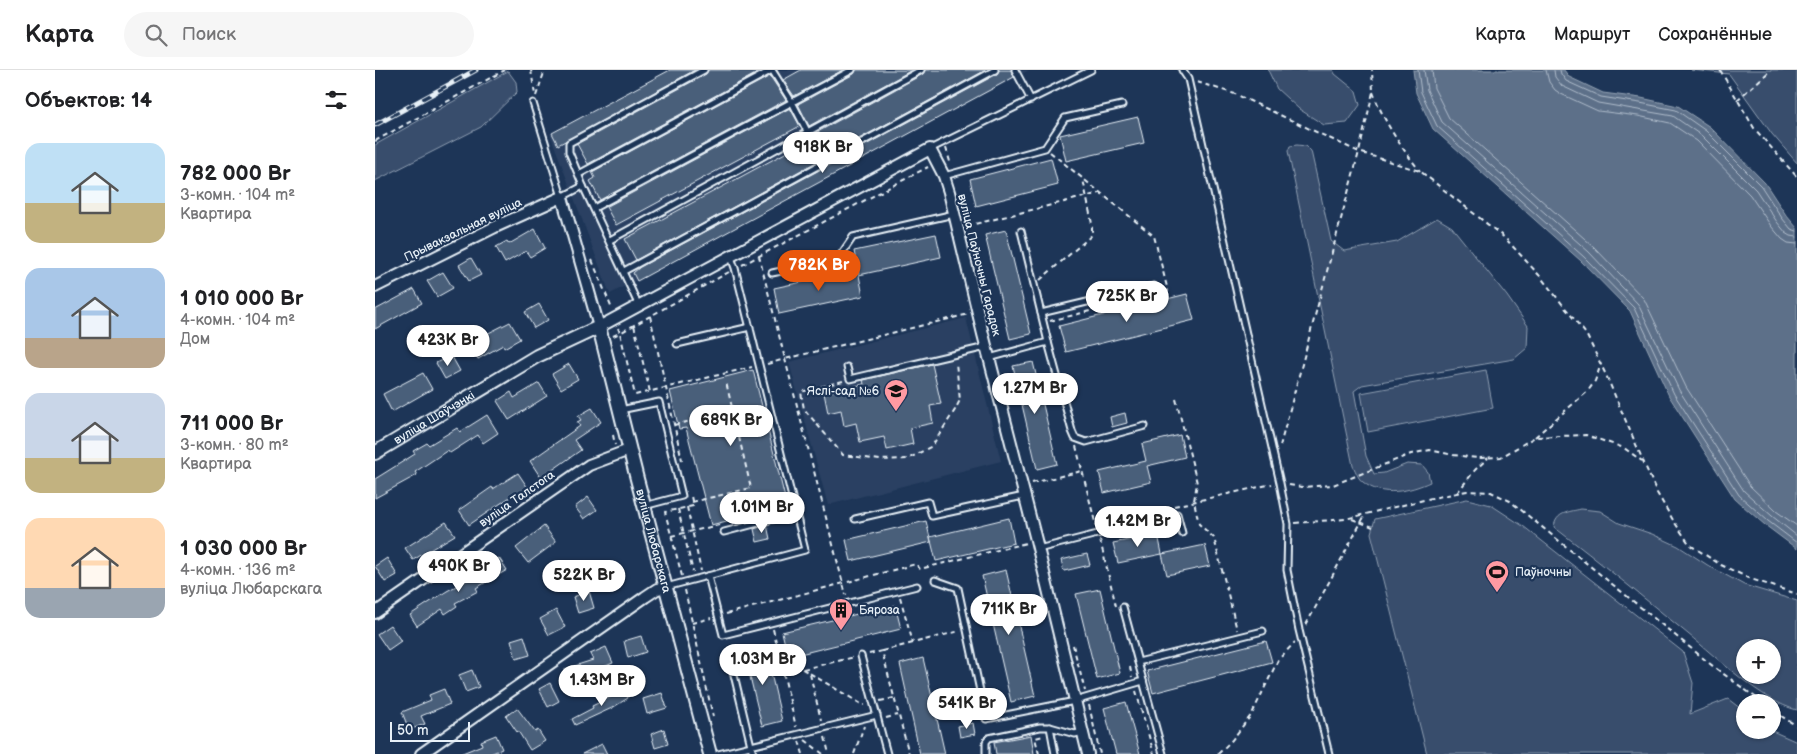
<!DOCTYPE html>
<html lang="ru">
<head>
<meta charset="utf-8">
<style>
  :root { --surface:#fff; --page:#f6f6f6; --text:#202124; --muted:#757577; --line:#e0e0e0; --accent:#ea580c }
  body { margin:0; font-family:"Balsamiq Sans",sans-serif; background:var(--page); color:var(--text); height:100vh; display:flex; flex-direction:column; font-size:19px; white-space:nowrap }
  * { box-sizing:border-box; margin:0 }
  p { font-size:16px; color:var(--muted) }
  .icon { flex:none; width:28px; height:28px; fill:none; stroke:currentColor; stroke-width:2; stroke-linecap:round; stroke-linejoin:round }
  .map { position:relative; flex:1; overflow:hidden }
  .panel { display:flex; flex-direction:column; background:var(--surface); width:375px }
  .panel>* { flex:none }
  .buttons { position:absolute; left:1361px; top:569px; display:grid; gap:10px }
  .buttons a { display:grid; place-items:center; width:45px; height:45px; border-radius:50%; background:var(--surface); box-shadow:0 1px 4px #0004; font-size:25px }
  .scale { position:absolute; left:15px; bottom:12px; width:80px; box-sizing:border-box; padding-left:5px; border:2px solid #e8f1f8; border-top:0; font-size:14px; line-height:18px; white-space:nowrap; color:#e8f1f8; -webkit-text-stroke:4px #1d3557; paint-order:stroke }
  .price { position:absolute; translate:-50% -42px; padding:0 11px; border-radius:18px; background:#fff; color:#222; font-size:16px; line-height:32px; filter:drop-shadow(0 1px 2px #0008) }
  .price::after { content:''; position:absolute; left:50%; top:30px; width:15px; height:11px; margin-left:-8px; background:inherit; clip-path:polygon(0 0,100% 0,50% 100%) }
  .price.selected { background:var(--accent); color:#fff }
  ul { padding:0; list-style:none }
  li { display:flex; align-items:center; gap:15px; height:125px; padding:0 25px }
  li span { display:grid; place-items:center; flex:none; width:140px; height:100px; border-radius:15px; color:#555 }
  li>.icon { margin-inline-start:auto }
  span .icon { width:60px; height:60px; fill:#fffc; stroke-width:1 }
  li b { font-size:21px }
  h2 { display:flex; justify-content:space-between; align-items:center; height:60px; padding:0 25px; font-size:21px }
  header { display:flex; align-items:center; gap:30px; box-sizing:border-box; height:70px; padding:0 25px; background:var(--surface); border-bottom:1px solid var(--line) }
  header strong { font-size:24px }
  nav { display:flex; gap:28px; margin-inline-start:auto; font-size:18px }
  .search { width:350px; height:45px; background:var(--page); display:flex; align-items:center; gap:12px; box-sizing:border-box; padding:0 18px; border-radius:28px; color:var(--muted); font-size:19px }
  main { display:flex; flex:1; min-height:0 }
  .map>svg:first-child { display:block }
  .built { fill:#2a4162 }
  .green { fill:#374d6c; stroke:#909fb2; fill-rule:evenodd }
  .water { fill:#5d7089; stroke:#95a4b5 }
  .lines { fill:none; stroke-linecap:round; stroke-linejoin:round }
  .shore { stroke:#b0bdcc; stroke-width:1 }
  .building { fill:#495e7a; stroke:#e8f1f8 }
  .service-casing { stroke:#e8f1f8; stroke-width:9 }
  .minor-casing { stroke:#e8f1f8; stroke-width:14 }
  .tertiary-casing { stroke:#e8f1f8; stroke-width:16 }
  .path { stroke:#e8f1f8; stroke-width:2; stroke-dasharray:5 4; stroke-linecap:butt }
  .service { stroke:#1d3557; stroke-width:5 }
  .minor { stroke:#1d3557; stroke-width:10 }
  .tertiary { stroke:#1d3557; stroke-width:12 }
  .rail-casing { stroke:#e8f1f8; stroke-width:5 }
  .rail { stroke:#1d3557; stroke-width:3; stroke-dasharray:9; stroke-linecap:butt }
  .labels { text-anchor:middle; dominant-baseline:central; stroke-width:4.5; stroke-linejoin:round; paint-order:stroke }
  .street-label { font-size:12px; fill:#e8f1f8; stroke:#1d3557 }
  .poi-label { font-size:12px; fill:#e8f1f8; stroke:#1d3557; text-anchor:start }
</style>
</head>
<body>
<header>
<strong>Карта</strong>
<div class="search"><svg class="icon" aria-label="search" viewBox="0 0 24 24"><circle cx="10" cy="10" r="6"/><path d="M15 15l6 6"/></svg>Поиск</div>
<nav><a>Карта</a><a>Маршрут</a><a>Сохранённые</a></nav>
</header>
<main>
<section class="panel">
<h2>Объектов: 14<svg class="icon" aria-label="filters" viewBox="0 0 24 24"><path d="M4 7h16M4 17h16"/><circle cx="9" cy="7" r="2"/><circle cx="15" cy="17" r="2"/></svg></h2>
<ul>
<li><span style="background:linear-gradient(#bfe0f5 60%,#c2b280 0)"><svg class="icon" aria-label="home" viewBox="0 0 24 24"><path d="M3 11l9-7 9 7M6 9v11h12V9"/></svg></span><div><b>782 000 Br</b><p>3-комн. · 104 m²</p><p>Квартира</p></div></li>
<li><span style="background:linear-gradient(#a9c7e8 70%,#b9a48a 0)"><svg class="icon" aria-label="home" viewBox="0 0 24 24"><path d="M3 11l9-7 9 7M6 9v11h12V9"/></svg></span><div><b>1 010 000 Br</b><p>4-комн. · 104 m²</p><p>Дом</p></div></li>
<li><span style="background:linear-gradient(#c9d6e8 65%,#c2b280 0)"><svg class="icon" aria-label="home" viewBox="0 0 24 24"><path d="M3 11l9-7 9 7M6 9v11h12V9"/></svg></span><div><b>711 000 Br</b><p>3-комн. · 80 m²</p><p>Квартира</p></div></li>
<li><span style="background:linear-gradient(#ffd9b3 70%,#9aa5b1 0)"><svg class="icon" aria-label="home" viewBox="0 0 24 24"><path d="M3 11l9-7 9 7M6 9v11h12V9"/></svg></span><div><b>1 030 000 Br</b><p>4-комн. · 136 m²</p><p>вуліца Любарскага</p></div></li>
</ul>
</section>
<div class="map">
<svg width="1422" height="684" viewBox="0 0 1422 684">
  <rect width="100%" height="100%" fill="#1d3557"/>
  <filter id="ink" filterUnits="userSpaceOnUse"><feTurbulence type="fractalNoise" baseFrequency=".02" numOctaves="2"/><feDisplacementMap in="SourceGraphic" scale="10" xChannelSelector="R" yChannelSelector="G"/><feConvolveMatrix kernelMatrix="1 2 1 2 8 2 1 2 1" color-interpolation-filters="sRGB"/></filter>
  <g filter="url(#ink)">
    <!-- built -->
    <g class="built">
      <polygon points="295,0 654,0 235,224 175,64"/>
      <polygon points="591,248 626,391 453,435 414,292"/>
    </g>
    <!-- green -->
    <g class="green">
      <polygon points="893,0 958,0 960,4 981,21 985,35 972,53 949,55 924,39 902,19"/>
      <polygon points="1316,0 1422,0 1422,93 1397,64 1354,4"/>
      <polygon points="133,1 141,12 142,22 106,57 0,111 0,75"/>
      <path d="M922 75 931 76 936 81 956 171 969 181 1022 172 1062 148 1077 157 1132 226 1153 256 1152 278 1139 289 987 315 979 321 991 386 999 404 1009 403 1032 394 1047 395 1053 402 1055 412C1035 421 1007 428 988 412 983 409 981 401 978 396L913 81 915 76Z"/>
      <polygon points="1111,300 1118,338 993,362 986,323"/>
      <polygon points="1092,429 1116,435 1148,456 1308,582 1318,613 1315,644 1353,629 1370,642 1370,660 1395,660 1422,672 1422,684 1052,684 996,463 1000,449"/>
      <path d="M1206 439 1225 441 1244 453 1277 464 1303 476 1334 496 1369 515 1422 531V640C1388 632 1341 587 1313 564 1269 528 1225 492 1179 457 1181 442 1194 442 1206 439ZM1370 578H1398V605H1370Z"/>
    </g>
    <!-- water -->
    <polygon class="water" points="1038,0 1189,0 1194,7 1228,23 1266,28 1303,36 1335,57 1390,113 1411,145 1422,158 1422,479 1390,455 1360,429 1294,326 1255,241 1206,191 1058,59 1041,23"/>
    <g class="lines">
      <!-- shore -->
      <g class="shore">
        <polyline points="1043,0 1046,22 1062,56 1209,187 1259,238 1299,324 1364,425 1393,451 1422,473"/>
        <polyline points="1049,0 1052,20 1067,52 1214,182 1263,234 1304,320 1369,421 1397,446 1422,466"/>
        <polyline points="1057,0 1059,18 1074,48 1219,177 1269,229 1311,317 1375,416 1401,441 1422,456"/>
        <polyline points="1171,0 1174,12 1180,20 1186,24 1223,41 1263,46 1295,53 1322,71 1375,125 1396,156 1407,169 1413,173 1422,174"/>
        <polyline points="1179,0 1180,7 1187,16 1223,33 1298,46 1327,66 1381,120 1402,152 1411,163 1416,166 1422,167"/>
        <polyline points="1185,0 1186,4 1191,11 1226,27 1265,33 1301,40 1331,61 1386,116 1407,148 1416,159 1422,161"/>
      </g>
    </g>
    <!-- building -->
    <g class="building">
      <polygon points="295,0 320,0 183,75 177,63"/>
      <polygon points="333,0 388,0 213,94 202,74 331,4"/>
      <polygon points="426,0 468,0 419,26 408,10"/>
      <polygon points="481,0 537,0 434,56 423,34 479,4"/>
      <polygon points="550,0 611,0 261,190 250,169 440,67 439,64 548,4"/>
      <polygon points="624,0 636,0 639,7 262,211 258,203 265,197 622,4"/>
      <polygon points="395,6 411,30 225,130 215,111 220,108 217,102"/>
      <polygon points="415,38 425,56 241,155 231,137"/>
      <polygon points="763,47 769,73 691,91 685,65"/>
      <polygon points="676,88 683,115 601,136 595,109"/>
      <polygon points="160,159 170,178 155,187 151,181 130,193 121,177 132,171 134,174"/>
      <polygon points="631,160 656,264 635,269 610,165"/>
      <polygon points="561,164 566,187 484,205 479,181"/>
      <polygon points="96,188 106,205 94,211 84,195"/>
      <polygon points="483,200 488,226 404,244 399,218"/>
      <polygon points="68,202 78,218 62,227 52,211"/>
      <polygon points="39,219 47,233 0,259 0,240"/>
      <polygon points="812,224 819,250 691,282 684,256"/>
      <polygon points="164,234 173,250 159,258 150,242"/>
      <polygon points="135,252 145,269 129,278 128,275 103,289 94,273"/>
      <polygon points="76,285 85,301 70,309 61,293"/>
      <polygon points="658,292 682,394 662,399 638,296"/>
      <polygon points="194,294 203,309 186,319 177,304"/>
      <polygon points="557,294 566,334 555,336 558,353 535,358 538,374 512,380 509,367 485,372 481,353 469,356 466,340 453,343 449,323 489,314 488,310"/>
      <polygon points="378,300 412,436 388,442 390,447 377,450 375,445 336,455 311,358 304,359 295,321"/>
      <polygon points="48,303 57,319 17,342 8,324"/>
      <polygon points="164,313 172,326 134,350 122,331 136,322 139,328"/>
      <polygon points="217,338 226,352 199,370 206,380 166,408 155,391 205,356 202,352 206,350 203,346"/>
      <polygon points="750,343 752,353 737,357 735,347"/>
      <polygon points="112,345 123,363 108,373 103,365 75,383 73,380 40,402 42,405 0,428 0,409 40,384 38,381 52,373 54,375 82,358 85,362"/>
      <polygon points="805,365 810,387 772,396 776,412 729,423 724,402 771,391 767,374"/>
      <polygon points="143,403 153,418 139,427 138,425 94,455 84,440 117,417 118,419"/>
      <polygon points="213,427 222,440 209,449 200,437"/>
      <polygon points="634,448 639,473 561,491 555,467"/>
      <polygon points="551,451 556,472 476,491 471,470"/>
      <polygon points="71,452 80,465 38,490 30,478"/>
      <polygon points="392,455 395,469 382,472 379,459"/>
      <polygon points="169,456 181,472 153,493 141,478"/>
      <polygon points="783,464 787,484 743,493 738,473"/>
      <polygon points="830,475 835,496 792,505 787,484"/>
      <polygon points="712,484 715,495 689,501 686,490"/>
      <polygon points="12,488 22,505 10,512 0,496"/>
      <polygon points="124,488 132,500 101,518 103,521 80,533 82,536 70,544 67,539 42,556 35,545 72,521 107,502 105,499"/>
      <polygon points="241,493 247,514 231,519 225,497"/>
      <polygon points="631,500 660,626 636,632 607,506"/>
      <polygon points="725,519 745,603 722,609 701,524"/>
      <polygon points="214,521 219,538 203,543 198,527"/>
      <polygon points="520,535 526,559 413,587 407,562"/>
      <polygon points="181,540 190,557 174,565 165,549"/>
      <polygon points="15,555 26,571 13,580 2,564"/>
      <polygon points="149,566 155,585 141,589 136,570"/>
      <polygon points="266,566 271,582 253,588 249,571"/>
      <polygon points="891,571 897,592 778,623 772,601"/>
      <polygon points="231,577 238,593 213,603 215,609 195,615 190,599 218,590 215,584"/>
      <polygon points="390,577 407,651 387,656 369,582"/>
      <polygon points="548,588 570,684 545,684 525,594"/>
      <polygon points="97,600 104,617 91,622 84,605"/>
      <polygon points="175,613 184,631 173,637 164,619"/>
      <polygon points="69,619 75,634 46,646 50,654 34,660 27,642 56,630 54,625"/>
      <polygon points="250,620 253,628 237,638 200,655 197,649 218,638 217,636"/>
      <polygon points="287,623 292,638 272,644 268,629"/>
      <polygon points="751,632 757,655 765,684 741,684 729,638"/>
      <polygon points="142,638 160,662 163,660 170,671 155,680 143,661 142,662 131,646"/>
      <polygon points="598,653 600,664 585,667 583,656"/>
      <polygon points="289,659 293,674 280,678 276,664"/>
      <polygon points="121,665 127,679 115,684 85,684 107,675 106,671"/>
      <polygon points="656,665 659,684 621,684 619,672"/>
      <polygon points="227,674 232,684 207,684"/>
    </g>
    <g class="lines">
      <!-- service casing -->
      <g class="service-casing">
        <g id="service">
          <polyline points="397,0 417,32 433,63"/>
          <polyline points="640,0 656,30"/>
          <polyline points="807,0 813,9 905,413 913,454 912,500 924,560 954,684"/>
          <polyline points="158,33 187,127 208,116 264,236"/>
          <polyline points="555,79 716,0"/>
          <polyline points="204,104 397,0"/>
          <polyline points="569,106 670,78 690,48 747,35"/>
          <polyline points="208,116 194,82 194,73 329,0"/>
          <polyline points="219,138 477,0"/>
          <polyline points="646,161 673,272 697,361 700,368 711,372 770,356"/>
          <polyline points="235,170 546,0"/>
          <polyline points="249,201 620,0"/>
          <polyline points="397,203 463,189 478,167 579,144"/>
          <polyline points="666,243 779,216"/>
          <polyline points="302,274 375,257"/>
          <polyline points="614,288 673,272"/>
          <polyline points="472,297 475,309 611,277"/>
          <polyline points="245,340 284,332 307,426 269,436"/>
          <polyline points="480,449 553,432 557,446 649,426"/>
          <polyline points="349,462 421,443"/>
          <polyline points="663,479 802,444 807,463"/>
          <polyline points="333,506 348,565 542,516"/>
          <polyline points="560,510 583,518 611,649 700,631 768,611"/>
          <polyline points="291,517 430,480 360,198 356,187"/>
          <polyline points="748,537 788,684"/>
          <polyline points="354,584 378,684"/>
          <polyline points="486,586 512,684"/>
          <polyline points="763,592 888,561"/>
          <polyline points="343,684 502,645"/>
          <polyline points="611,684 611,672 614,668 665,657 675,657"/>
          <polyline points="680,684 675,657 700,664 707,662"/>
        </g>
      </g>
      <!-- minor casing -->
      <g class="minor-casing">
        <g id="minor">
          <polyline points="0,217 120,157 187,127 224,257 555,79 569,106 574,122 608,264 661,470 713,684"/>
          <polyline points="0,543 214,395 254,380"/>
          <polyline points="46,684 270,527 282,519 291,517"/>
        </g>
      </g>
      <!-- tertiary casing -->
      <g class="tertiary-casing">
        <g id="tertiary">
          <path id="s1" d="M0 383 162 286 224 257 262 409 335 684"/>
        </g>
      </g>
      <!-- path -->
      <g class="path">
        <polyline points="156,0 160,25"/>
        <polyline points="1345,0 1379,58 1422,107"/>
        <polyline points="822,12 860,24 984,82 1045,101 1130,168 1164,205 1211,264 1231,305 1282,423 1298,450 1315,475 1346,495 1376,509 1422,524"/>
        <path d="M998 22C1009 52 1025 76 1045 101"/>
        <polyline points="161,26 170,0"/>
        <polyline points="1362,30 1396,0"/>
        <polyline points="0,71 130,0"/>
        <polyline points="571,78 576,95"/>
        <polyline points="675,82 779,166 793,221 784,224"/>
        <polyline points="592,156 725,123"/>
        <polyline points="384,186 410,289 594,244"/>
        <polyline points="217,190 237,239"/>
        <polyline points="367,195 553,97"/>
        <polyline points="354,202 245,263 260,325 377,297"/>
        <polyline points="665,210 717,165 717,154 708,109"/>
        <polyline points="275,246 307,390"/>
        <polyline points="675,251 747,233"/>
        <polyline points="259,255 275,322"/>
        <polyline points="238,266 245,263 243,258"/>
        <polyline points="392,294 410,289 471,525"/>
        <polyline points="468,311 426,322 429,339 468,385 505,390 533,389 557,376 580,340 585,330 581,293"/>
        <polyline points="801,329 822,413 819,431 824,454 839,468 862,560"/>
        <polyline points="299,355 357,341"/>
        <polyline points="238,365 240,375"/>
        <polyline points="1160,367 1213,321 1220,311 1226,294"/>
        <polyline points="701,376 721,456"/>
        <polyline points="905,376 984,82 998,22 997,0"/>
        <polyline points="657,413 707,401"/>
        <polyline points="914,415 927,417 958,415 1036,384 1055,380 1078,385 1102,388 1126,387 1160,367 1211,365 1249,378 1267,391"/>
        <polyline points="1082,423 1100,400 1113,388"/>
        <polyline points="317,432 376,418 351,312"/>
        <polyline points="799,436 897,414"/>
        <polyline points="312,437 326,501"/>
        <polyline points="303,439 318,502"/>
        <polyline points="977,449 998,457"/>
        <polyline points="920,453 970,449 1057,428 1092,421 1116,422 1135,431 1339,597 1387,632"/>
        <polyline points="296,466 344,455"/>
        <polyline points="725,470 741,536"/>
        <polyline points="307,506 290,442 318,436 316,426"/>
        <polyline points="310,520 338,647"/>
        <polyline points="525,527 538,573"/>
        <polyline points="351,544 541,494 545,499 651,473"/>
        <polyline points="317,553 336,548"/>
        <polyline points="931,555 990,445"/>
        <polyline points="398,559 421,657"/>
        <polyline points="698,575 710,621"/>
        <polyline points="507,581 585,561"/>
        <polyline points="494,584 507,581 534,684"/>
        <polyline points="404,585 488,635 490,635"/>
        <polyline points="755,597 757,607"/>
        <polyline points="428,599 480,587"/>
        <polyline points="435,604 446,650"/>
        <polyline points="761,621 779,684"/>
        <polyline points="505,631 519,628"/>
        <polyline points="714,635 725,684"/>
        <polyline points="1398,641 1422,656"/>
        <polyline points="511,648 523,645"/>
        <polyline points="450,667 454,684"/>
        <polyline points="430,670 448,684"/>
        <polyline points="424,671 428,684"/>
        <polyline points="479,684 489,656"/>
        <polyline points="664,684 660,668 669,666"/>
        <polyline points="843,684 857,670 877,644 903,590 920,572"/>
      </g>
      <!-- service -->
      <use href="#service" class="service"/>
      <!-- minor -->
      <use href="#minor" class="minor"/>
      <!-- tertiary -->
      <use href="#tertiary" class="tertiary"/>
      <!-- rail casing -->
      <g class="rail-casing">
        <polyline id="rail" points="0,55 101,0"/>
      </g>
      <!-- rail -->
      <use href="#rail" class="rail"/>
    </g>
  </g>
  <!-- icons -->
  <defs>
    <g id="school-pin" transform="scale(1.25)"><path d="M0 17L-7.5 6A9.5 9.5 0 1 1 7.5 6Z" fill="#ff9aa2" stroke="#1d3557"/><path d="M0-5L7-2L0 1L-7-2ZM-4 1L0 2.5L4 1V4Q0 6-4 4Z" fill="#111"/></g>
    <g id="stadium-pin" transform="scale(1.25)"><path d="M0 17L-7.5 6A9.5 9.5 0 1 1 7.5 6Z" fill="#ff9aa2" stroke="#1d3557"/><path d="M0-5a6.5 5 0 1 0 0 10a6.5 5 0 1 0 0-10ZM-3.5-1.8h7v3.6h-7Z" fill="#111"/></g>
    <g id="building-pin" transform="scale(1.25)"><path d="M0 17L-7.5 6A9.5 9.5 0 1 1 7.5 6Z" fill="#ff9aa2" stroke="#1d3557"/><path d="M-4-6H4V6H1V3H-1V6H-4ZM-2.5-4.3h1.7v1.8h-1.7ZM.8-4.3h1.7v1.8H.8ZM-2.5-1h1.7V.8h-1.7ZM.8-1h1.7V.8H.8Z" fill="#111"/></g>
  </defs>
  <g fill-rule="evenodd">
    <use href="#school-pin" x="521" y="321"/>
    <use href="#stadium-pin" x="1122" y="502"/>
    <use href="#building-pin" x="466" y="540"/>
  </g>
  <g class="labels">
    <!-- street labels -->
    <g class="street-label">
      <text transform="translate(88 160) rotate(-26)">Прывакзальная вуліца</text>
      <text transform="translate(604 195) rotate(76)">вуліца Паўночны Гарадок</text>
      <text stroke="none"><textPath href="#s1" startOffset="69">вуліца Шаўчэнкі</textPath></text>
      <text transform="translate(142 429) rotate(-35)">вуліца Талстога</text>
      <text stroke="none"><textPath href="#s1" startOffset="478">вуліца Любарскага</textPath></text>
    </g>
    <!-- poi labels -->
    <g class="poi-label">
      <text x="504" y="321" text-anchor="end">Яслі-сад №6</text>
      <text x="1140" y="502">Паўночны</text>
      <text x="484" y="540">Бяроза</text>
    </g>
  </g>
</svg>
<div class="buttons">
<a>+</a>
<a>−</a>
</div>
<div class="scale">50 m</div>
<b class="price" style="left:448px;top:104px">918K Br</b>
<b class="price selected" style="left:444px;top:222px">782K Br</b>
<b class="price" style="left:752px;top:253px">725K Br</b>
<b class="price" style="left:73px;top:297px">423K Br</b>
<b class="price" style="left:660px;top:345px">1.27M Br</b>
<b class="price" style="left:356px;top:377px">689K Br</b>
<b class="price" style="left:387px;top:464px">1.01M Br</b>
<b class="price" style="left:763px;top:478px">1.42M Br</b>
<b class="price" style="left:84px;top:523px">490K Br</b>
<b class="price" style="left:209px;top:532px">522K Br</b>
<b class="price" style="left:634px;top:566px">711K Br</b>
<b class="price" style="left:388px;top:616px">1.03M Br</b>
<b class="price" style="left:227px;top:637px">1.43M Br</b>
<b class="price" style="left:592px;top:660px">541K Br</b>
</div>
</main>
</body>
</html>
